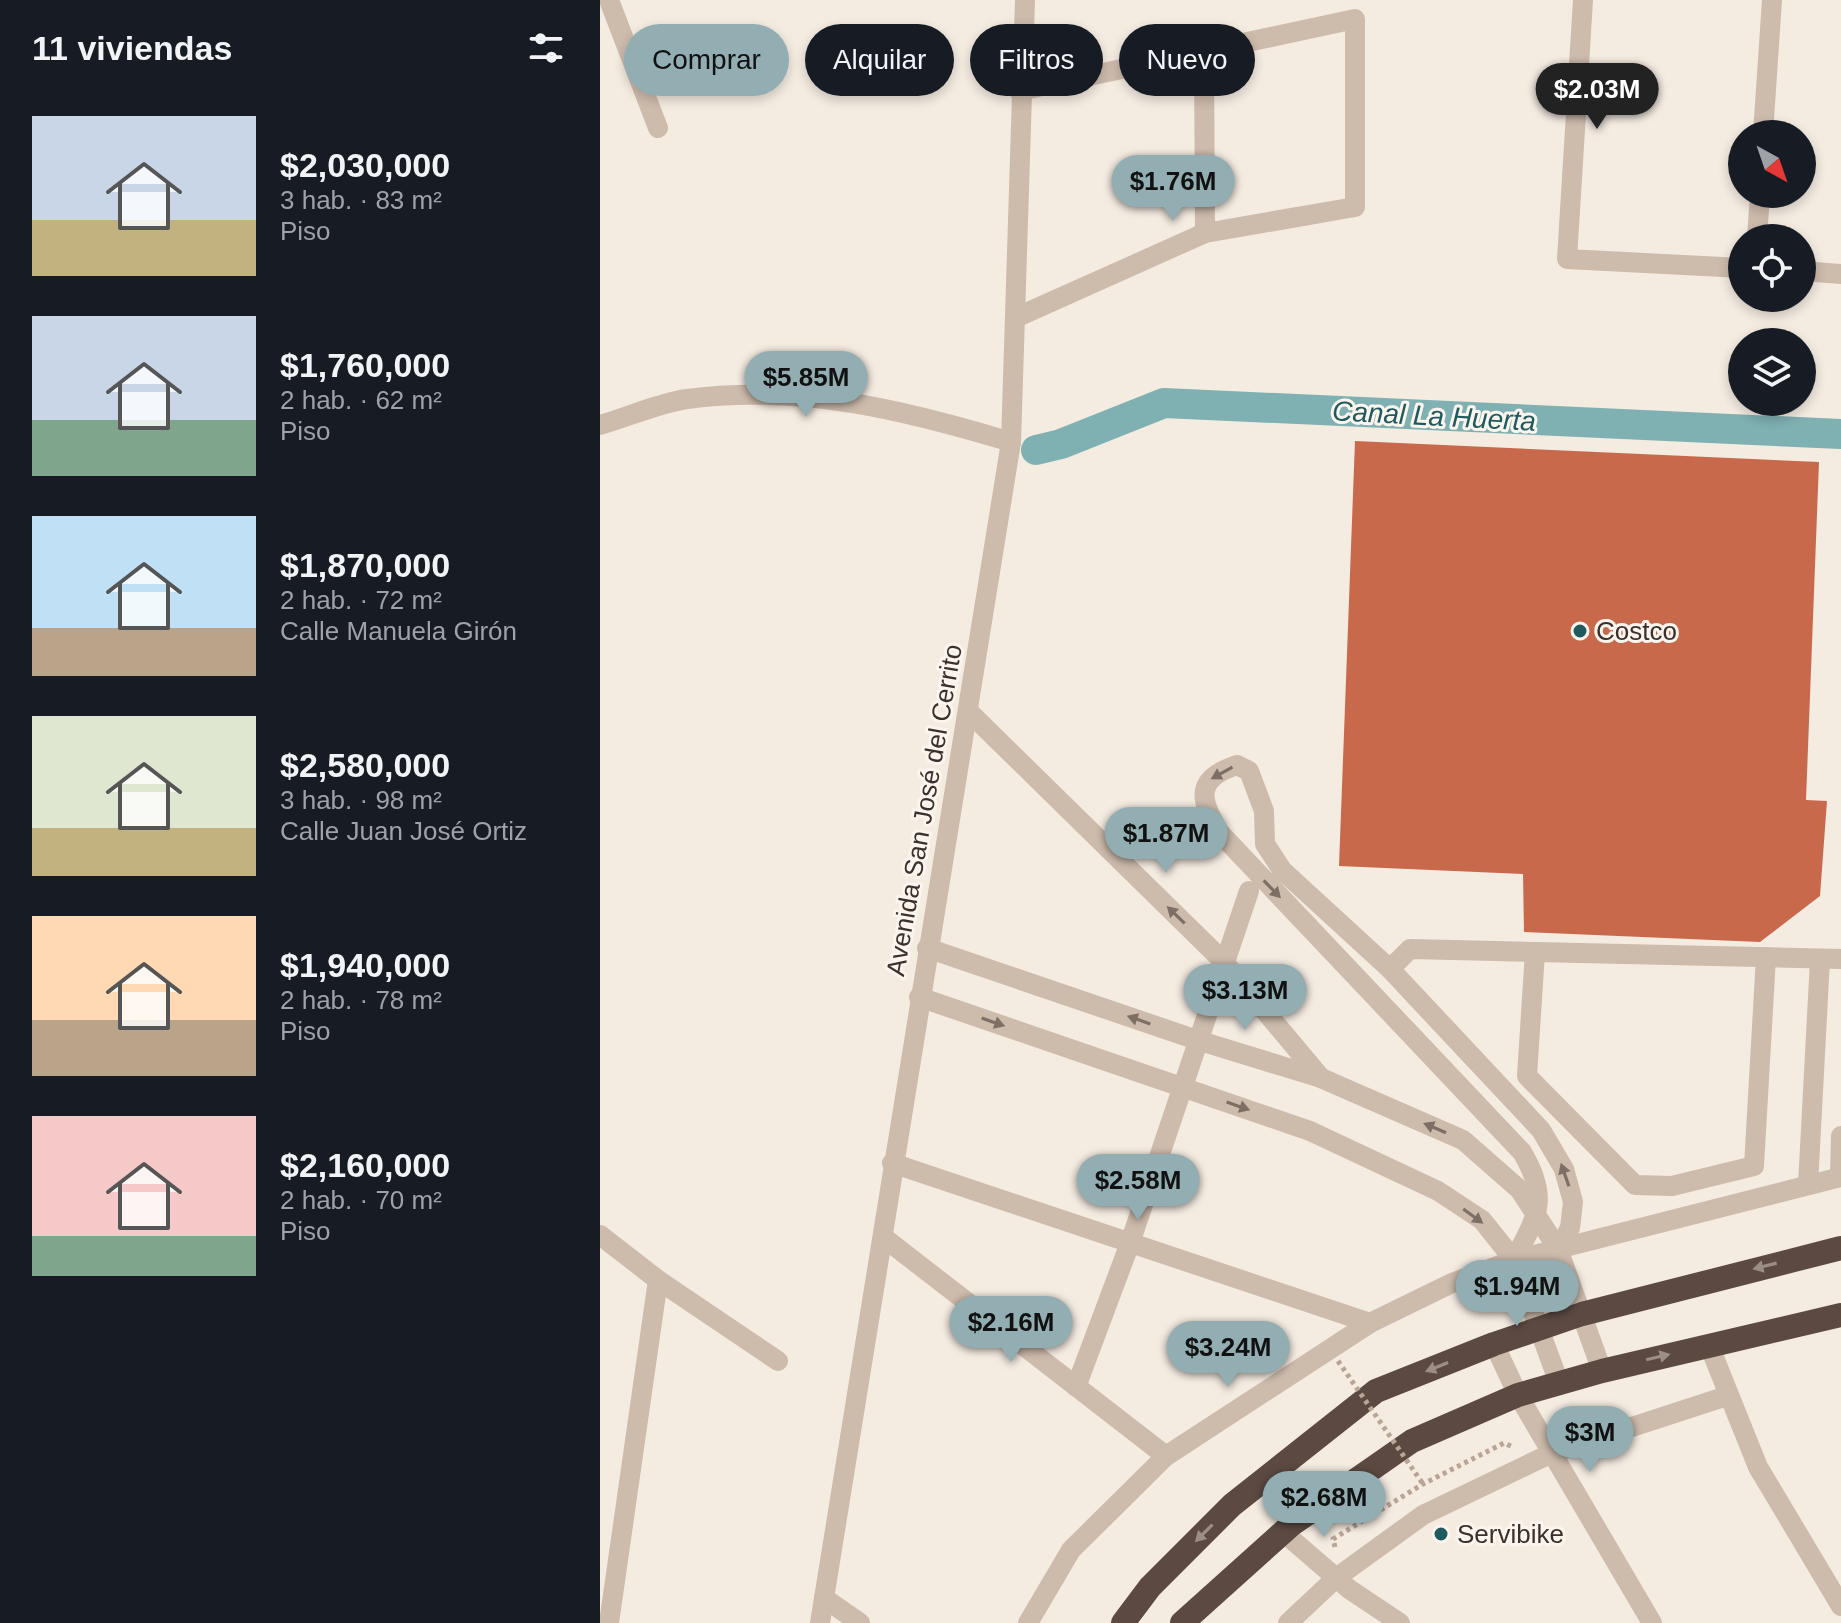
<!DOCTYPE html>
<html lang="es">
<head>
<meta charset="utf-8">
<style>
  :root { --surface:#171b24; --page:#242831; --text:#f1f3f6; --muted:#9ea1a6; --accent:#92aeb2 }
  body { margin:0; font-family:Arial,sans-serif; background:var(--page); color:var(--text); height:100vh; display:flex; flex-direction:column; font-size:30px; white-space:nowrap }
  * { box-sizing:border-box; margin:0 }
  p { font-size:26px; color:var(--muted) }
  .icon { flex:none; width:44px; height:44px; fill:none; stroke:currentColor; stroke-width:2; stroke-linecap:round; stroke-linejoin:round }
  .map { position:relative; flex:1; overflow:hidden }
  .side { display:flex; flex-direction:column; background:var(--surface); width:600px }
  .side>* { flex:none }
  .top-card { position:absolute; left:24px; top:24px; width:760px; height:72px; display:flex; gap:16px }
  .needle { width:52px; rotate:140deg }
  .tools { position:absolute; left:1128px; top:120px; display:grid; gap:16px }
  .tools a { display:grid; place-items:center; width:88px; height:88px; border-radius:50%; background:var(--surface); box-shadow:0 4px 12px #0003; font-size:40px }
  .price { position:absolute; translate:-50% -68px; padding:0 18px; border-radius:28px; background:var(--accent); color:#111; font-size:26px; line-height:52px; filter:drop-shadow(0 2px 4px #0008) }
  .price::after { content:''; position:absolute; left:50%; top:48px; width:24px; height:18px; margin-left:-12px; background:inherit; clip-path:polygon(0 0,100% 0,50% 100%) }
  .price.selected { background:#222; color:#fff }
  ul { padding:0; list-style:none }
  li { display:flex; align-items:center; gap:24px; height:200px; padding:0 32px }
  li span { display:grid; place-items:center; flex:none; width:224px; height:160px; border-radius:0px; color:#555 }
  li>.icon { margin-inline-start:auto }
  span .icon { width:96px; height:96px; fill:#fffc; stroke-width:1 }
  li b { font-size:34px }
  h2 { display:flex; justify-content:space-between; align-items:center; height:96px; padding:0 32px; font-size:34px }
  .tag { padding:0 28px; border-radius:36px; background:var(--surface); box-shadow:0 4px 12px #0003; font-size:28px; line-height:72px }
  .tag.selected { background:var(--accent); color:#111 }
  main { display:flex; flex:1; min-height:0 }
  .map>svg:first-child { display:block }
  .lines { fill:none; stroke-linecap:round; stroke-linejoin:round }
  .canal { stroke:#7fb0b2; stroke-width:30 }
  .building { fill:#c8694b }
  .path { stroke:#b9a596; stroke-width:5; stroke-dasharray:4 4; stroke-linecap:butt }
  .minor { stroke:#cdbbac; stroke-width:20 }
  .highway { stroke:#5c4a42; stroke-width:24 }
  .path-bridge { stroke:#b9a596; stroke-width:5; stroke-dasharray:4 4; stroke-linecap:butt }
  .oneway { fill:#7d6f65 }
  .oneway2 { fill:#9c8e87 }
  .poi-dot { fill:#1f5a5e; stroke:#fbf5ee; stroke-width:3 }
  .labels { text-anchor:middle; dominant-baseline:central; stroke-width:6; stroke-linejoin:round; paint-order:stroke }
  .poi-label { font-size:26px; fill:#3b302b; stroke:#fbf5ee; text-anchor:start }
  .street-label { font-size:26px; fill:#3b302b; stroke:#fbf5ee }
  .water-label { font-size:28px; font-style:italic; fill:#1f5a5e; stroke:#fbf5ee }
</style>
</head>
<body>
<main>
<section class="side">
<h2>11 viviendas<svg class="icon" aria-label="filters" viewBox="0 0 24 24"><path d="M4 7h16M4 17h16"/><circle cx="9" cy="7" r="2"/><circle cx="15" cy="17" r="2"/></svg></h2>
<ul>
<li><span style="background:linear-gradient(#c9d6e8 65%,#c2b280 0)"><svg class="icon" aria-label="home" viewBox="0 0 24 24"><path d="M3 11l9-7 9 7M6 9v11h12V9"/></svg></span><div><b>$2,030,000</b><p>3 hab. · 83 m²</p><p>Piso</p></div></li>
<li><span style="background:linear-gradient(#c9d6e8 65%,#7fa58c 0)"><svg class="icon" aria-label="home" viewBox="0 0 24 24"><path d="M3 11l9-7 9 7M6 9v11h12V9"/></svg></span><div><b>$1,760,000</b><p>2 hab. · 62 m²</p><p>Piso</p></div></li>
<li><span style="background:linear-gradient(#bfe0f5 70%,#b9a48a 0)"><svg class="icon" aria-label="home" viewBox="0 0 24 24"><path d="M3 11l9-7 9 7M6 9v11h12V9"/></svg></span><div><b>$1,870,000</b><p>2 hab. · 72 m²</p><p>Calle Manuela Girón</p></div></li>
<li><span style="background:linear-gradient(#dfe7d0 70%,#c2b280 0)"><svg class="icon" aria-label="home" viewBox="0 0 24 24"><path d="M3 11l9-7 9 7M6 9v11h12V9"/></svg></span><div><b>$2,580,000</b><p>3 hab. · 98 m²</p><p>Calle Juan José Ortiz</p></div></li>
<li><span style="background:linear-gradient(#ffd9b3 65%,#b9a48a 0)"><svg class="icon" aria-label="home" viewBox="0 0 24 24"><path d="M3 11l9-7 9 7M6 9v11h12V9"/></svg></span><div><b>$1,940,000</b><p>2 hab. · 78 m²</p><p>Piso</p></div></li>
<li><span style="background:linear-gradient(#f6c9c9 75%,#7fa58c 0)"><svg class="icon" aria-label="home" viewBox="0 0 24 24"><path d="M3 11l9-7 9 7M6 9v11h12V9"/></svg></span><div><b>$2,160,000</b><p>2 hab. · 70 m²</p><p>Piso</p></div></li>
</ul>
</section>
<div class="map">
<svg width="1241" height="1623" viewBox="0 0 1241 1623">
  <rect width="100%" height="100%" fill="#f4ebe1"/>
  <g class="lines">
    <!-- canal -->
    <polyline class="canal" points="436,450 461,444 564,403 1241,434"/>
  </g>
  <!-- building -->
  <polygon class="building" points="755,441 1219,462 1206,800 1227,801 1220,896 1160,942 924,932 923,874 739,866"/>
  <g class="lines">
    <!-- path -->
    <polyline class="path" points="735,1547 733,1539 823,1484 904,1443 913,1447"/>
    <!-- minor -->
    <g class="minor">
      <polyline points="9,0 58,128"/>
      <polyline points="983,0 967,259 1142,268"/>
      <polyline points="604,52 605,233"/>
      <polyline points="1163,134 1172,0"/>
      <polyline points="1157,238 1160,194"/>
      <polyline points="1202,271 1241,274"/>
      <polyline points="415,318 605,233 755,207 755,19 419,91"/>
      <path d="M0 425C28 417 59 403 87 399 199 384 305 410 411 442"/>
      <polyline points="368,711 624,962 721,1078"/>
      <polyline points="327,948 597,1040 721,1078 863,1140 920,1190 958,1249 1002,1371"/>
      <polyline points="935,952 927,1076 1035,1185 1072,1186 1154,1166 1166,957"/>
      <polyline points="790,969 810,949 1241,959"/>
      <polyline points="319,997 710,1131 838,1191 882,1220 914,1260 959,1383"/>
      <polyline points="292,1163 770,1323"/>
      <polyline points="1240,1177 1241,1136"/>
      <polyline points="1208,1185 1220,960"/>
      <polyline points="0,1235 58,1280 178,1361"/>
      <polyline points="283,1237 566,1456"/>
      <path d="M914 1260C937 1216 950 1199 922 1152L619 832C600 800 594 779 637 765L649 771 664 811 665 844 682 870 790 969 941 1130 964 1169 973 1202 970 1228 958 1249"/>
      <polyline points="894,1344 918,1395 1052,1623"/>
      <polyline points="1109,1345 1158,1467 1241,1606"/>
      <polyline points="476,1387 530,1243 649,891"/>
      <polyline points="683,1532 749,1589 800,1623"/>
      <polyline points="224,1598 260,1623"/>
      <polyline points="9,1623 58,1280"/>
      <polyline points="220,1623 411,442 425,0"/>
      <polyline points="428,1623 471,1550 566,1456 770,1323 852,1283 914,1260 1241,1177"/>
      <polyline points="688,1623 736,1578 823,1515 952,1453 1127,1396"/>
    </g>
    <!-- highway -->
    <g class="highway">
      <polyline points="523,1623 550,1587 632,1505 776,1391 894,1344 982,1314 1241,1248"/>
      <polyline points="582,1623 691,1525 812,1441 918,1395 1002,1371 1241,1315"/>
    </g>
    <!-- path-bridge -->
    <polyline class="path-bridge" points="738,1361 823,1484"/>
  </g>
  <!-- one-way arrows -->
  <defs><path id="oneway-solid" d="M-6-.8H1V-3.2L6.5 0L1 3.2V.8H-6Z" transform="scale(2)"/></defs>
  <g class="oneway">
    <use href="#oneway-solid" transform="translate(622 773) rotate(151)"/>
    <use href="#oneway-solid" transform="translate(672 889) rotate(46)"/>
    <use href="#oneway-solid" transform="translate(576 915) rotate(-136)"/>
    <use href="#oneway-solid" transform="translate(539 1020) rotate(-161)"/>
    <use href="#oneway-solid" transform="translate(393 1022) rotate(19)"/>
    <use href="#oneway-solid" transform="translate(638 1106) rotate(19)"/>
    <use href="#oneway-solid" transform="translate(835 1128) rotate(-157)"/>
    <use href="#oneway-solid" transform="translate(965 1175) rotate(-109)"/>
    <use href="#oneway-solid" transform="translate(873 1216) rotate(36)"/>
  </g>
  <g class="oneway2">
    <use href="#oneway-solid" transform="translate(1165 1266) rotate(166)"/>
    <use href="#oneway-solid" transform="translate(1058 1357) rotate(-13)"/>
    <use href="#oneway-solid" transform="translate(837 1367) rotate(158)"/>
    <use href="#oneway-solid" transform="translate(604 1533) rotate(135)"/>
  </g>
  <!-- markers -->
  <g class="poi-dot">
    <circle cx="980" cy="631" r="8"/>
    <circle cx="841" cy="1534" r="8"/>
  </g>
  <g class="labels">
    <!-- poi labels -->
    <g class="poi-label">
      <text x="996" y="631">Costco</text>
      <text x="857" y="1534">Servibike</text>
    </g>
    <!-- street labels -->
    <g class="street-label">
      <text transform="translate(324 810) rotate(-80)">Avenida San José del Cerrito</text>
    </g>
    <!-- water labels -->
    <g class="water-label">
      <text transform="translate(834 416) rotate(3)">Canal La Huerta</text>
    </g>
  </g>
</svg>
<div class="tools">
<a><svg class="needle" viewBox="-14 -14 28 28"><path d="M0-13l5 13h-10z" fill="#e53935"/><path d="M0 13l5-13h-10z" fill="#9ea1a6"/></svg></a>
<a><svg class="icon" aria-label="locate" viewBox="0 0 24 24"><circle cx="12" cy="12" r="6"/><path d="M12 2v4M12 18v4M2 12h4M18 12h4"/></svg></a>
<a><svg class="icon" aria-label="layers" viewBox="0 0 24 24"><path d="M12 4l9 5-9 5-9-5zM3 14l9 5 9-5"/></svg></a>
</div>
<b class="price selected" style="left:997px;top:131px">$2.03M</b>
<b class="price" style="left:573px;top:223px">$1.76M</b>
<b class="price" style="left:206px;top:419px">$5.85M</b>
<b class="price" style="left:566px;top:875px">$1.87M</b>
<b class="price" style="left:645px;top:1032px">$3.13M</b>
<b class="price" style="left:538px;top:1222px">$2.58M</b>
<b class="price" style="left:917px;top:1328px">$1.94M</b>
<b class="price" style="left:411px;top:1364px">$2.16M</b>
<b class="price" style="left:628px;top:1389px">$3.24M</b>
<b class="price" style="left:990px;top:1474px">$3M</b>
<b class="price" style="left:724px;top:1539px">$2.68M</b>
<div class="top-card">
<a class="tag selected">Comprar</a>
<a class="tag">Alquilar</a>
<a class="tag">Filtros</a>
<a class="tag">Nuevo</a>
</div>
</div>
</main>
</body>
</html>
